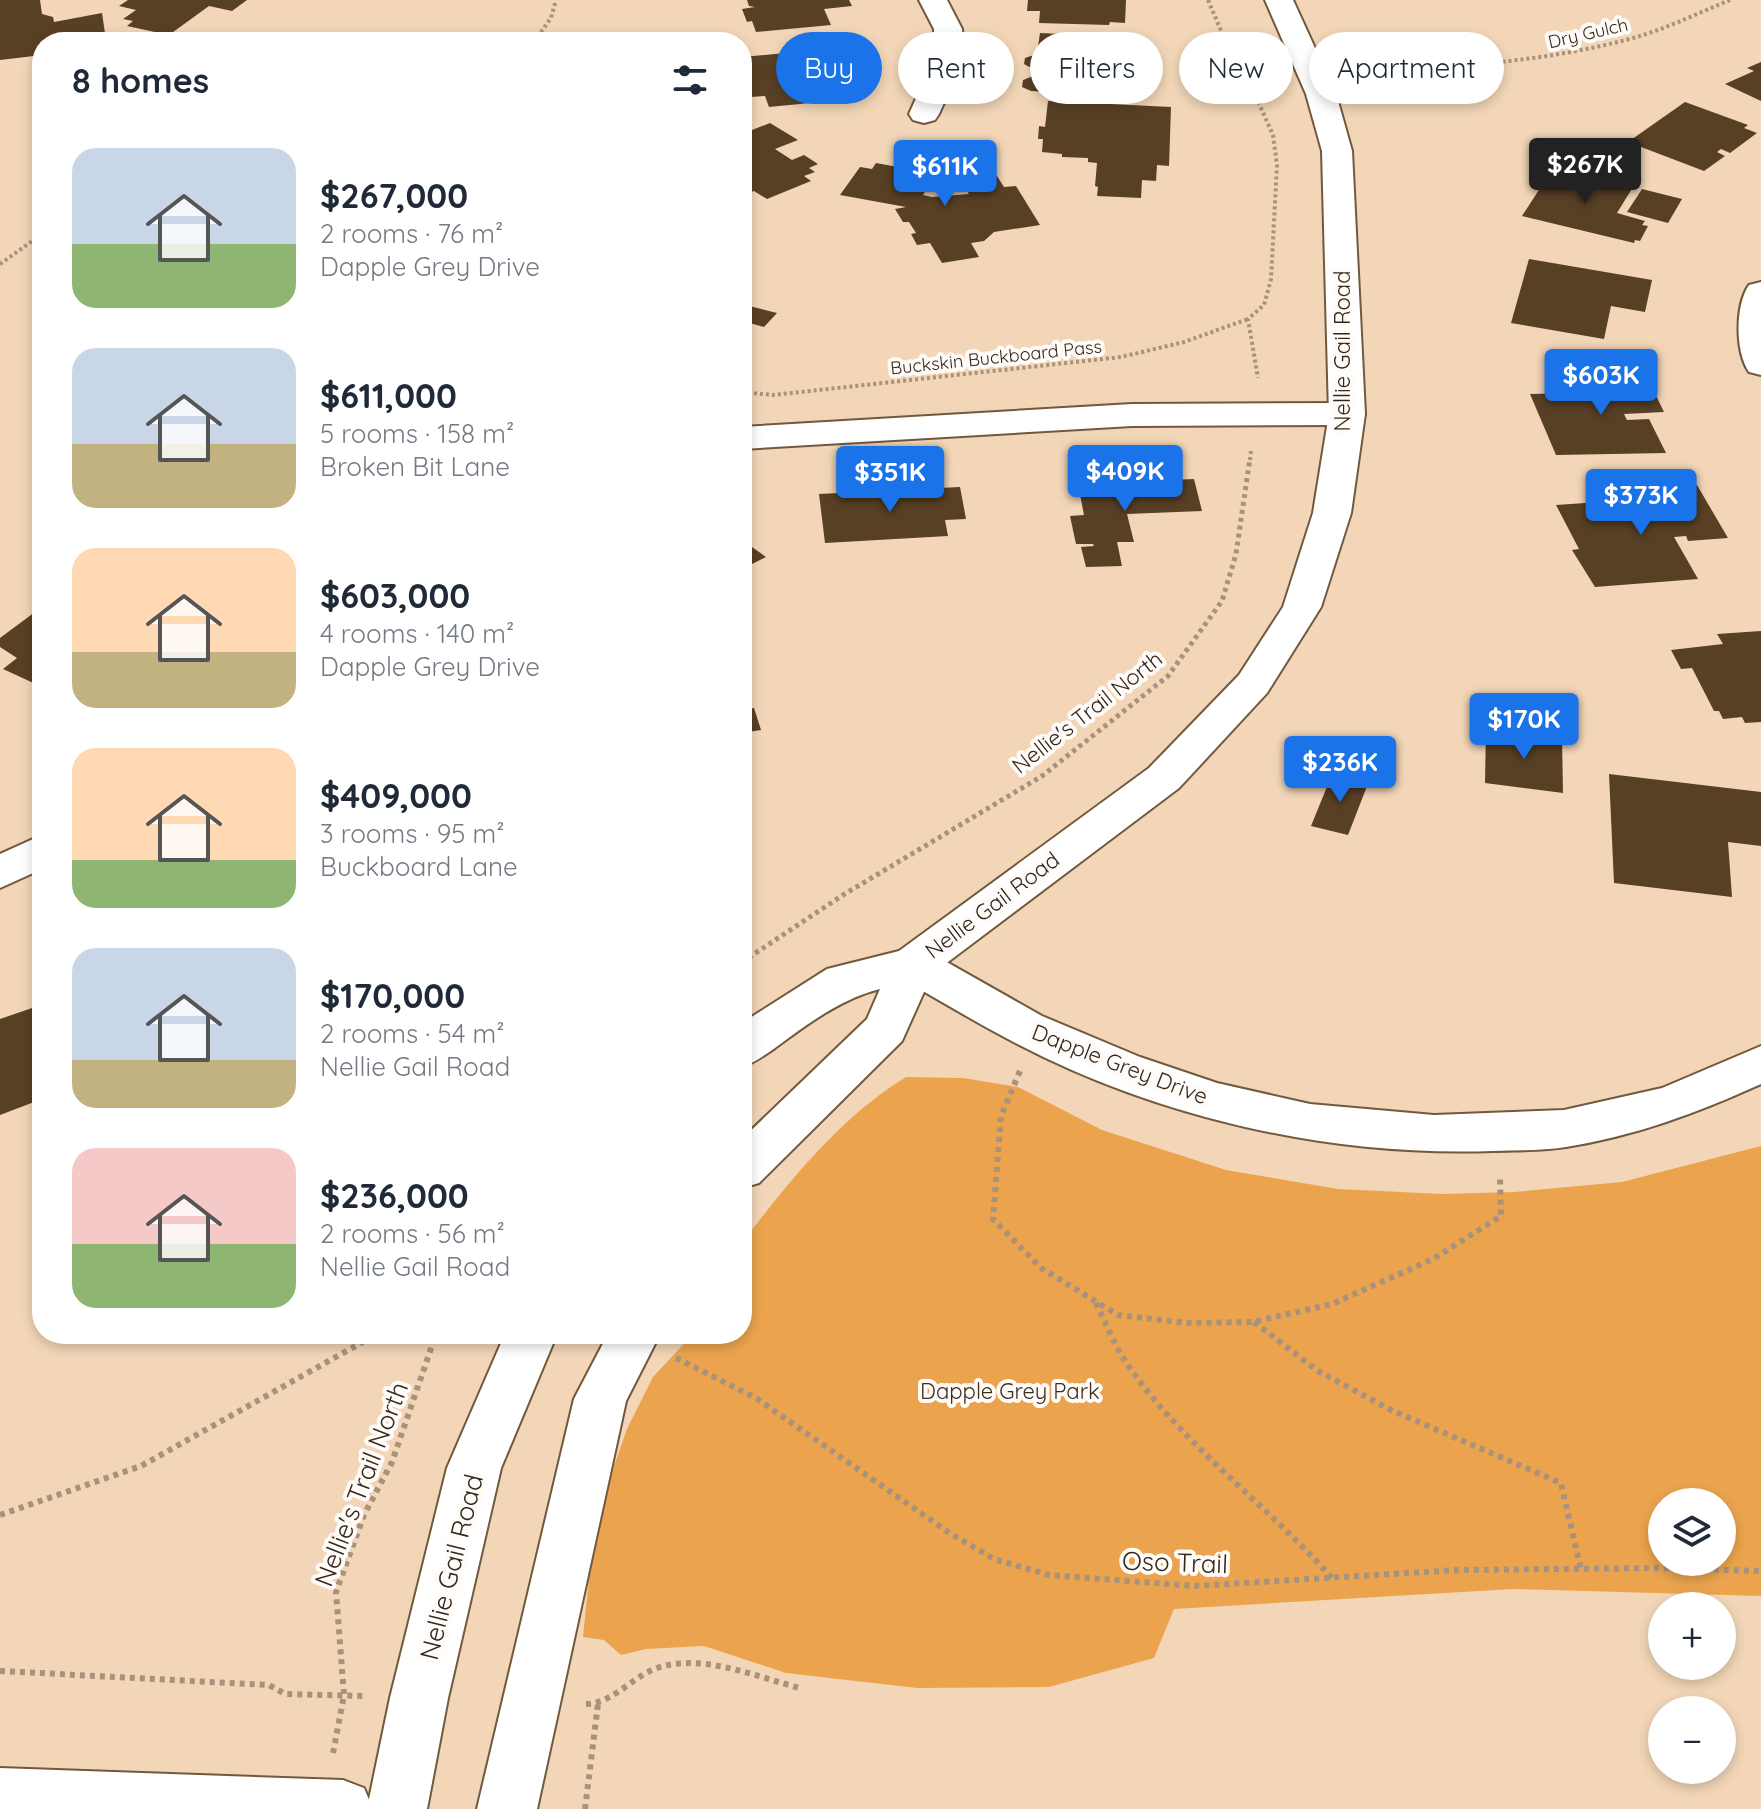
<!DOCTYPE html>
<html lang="en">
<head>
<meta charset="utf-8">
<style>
  :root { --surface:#fff; --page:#f6f6f7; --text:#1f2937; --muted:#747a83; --accent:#1a73e8 }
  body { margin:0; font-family:Quicksand,sans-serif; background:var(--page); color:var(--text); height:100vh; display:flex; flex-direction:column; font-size:30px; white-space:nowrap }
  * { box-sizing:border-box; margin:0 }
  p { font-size:26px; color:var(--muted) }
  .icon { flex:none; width:44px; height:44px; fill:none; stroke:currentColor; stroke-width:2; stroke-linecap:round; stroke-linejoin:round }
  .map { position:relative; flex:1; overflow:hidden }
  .details { position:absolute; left:32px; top:32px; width:720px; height:1312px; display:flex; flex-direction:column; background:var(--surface); border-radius:32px; box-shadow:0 4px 12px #0003 }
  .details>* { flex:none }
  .banner { position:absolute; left:776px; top:32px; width:760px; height:72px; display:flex; gap:16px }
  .fabs { position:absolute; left:1648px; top:1488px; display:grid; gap:16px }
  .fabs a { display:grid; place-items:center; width:88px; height:88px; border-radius:50%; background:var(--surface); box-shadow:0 4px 12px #0003; font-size:40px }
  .price { position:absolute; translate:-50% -68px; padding:0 18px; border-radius:8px; background:var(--accent); color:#fff; font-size:26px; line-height:52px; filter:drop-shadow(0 2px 4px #0008) }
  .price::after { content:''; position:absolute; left:50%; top:48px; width:24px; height:18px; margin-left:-12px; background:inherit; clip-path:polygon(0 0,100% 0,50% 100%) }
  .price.active { background:#222; color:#fff }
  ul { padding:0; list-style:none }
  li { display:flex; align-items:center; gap:24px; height:200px; padding:0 40px }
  li span { display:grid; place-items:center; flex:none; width:224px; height:160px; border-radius:24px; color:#555 }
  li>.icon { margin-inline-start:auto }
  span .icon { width:96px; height:96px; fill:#fffc; stroke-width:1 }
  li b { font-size:34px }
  h2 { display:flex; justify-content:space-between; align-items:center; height:96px; padding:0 40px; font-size:34px }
  .tag { padding:0 28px; border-radius:36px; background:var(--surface); box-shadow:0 4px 12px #0003; font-size:28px; line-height:72px }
  .tag.active { background:var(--accent); color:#fff }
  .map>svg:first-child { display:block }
  .green { fill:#eba44d; fill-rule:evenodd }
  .building { fill:#584025 }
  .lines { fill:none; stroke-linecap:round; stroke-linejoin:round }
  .minor-casing { stroke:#71593d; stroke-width:4 }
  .tertiary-casing { stroke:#71593d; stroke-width:4 }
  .primary-casing { stroke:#71593d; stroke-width:4 }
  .path-far2 { stroke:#a8927b; stroke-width:4; stroke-dasharray:3 3; stroke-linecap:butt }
  .path-far1 { stroke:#a8927b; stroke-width:5; stroke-dasharray:4 4; stroke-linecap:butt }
  .path { stroke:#a8927b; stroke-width:6; stroke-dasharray:5 5; stroke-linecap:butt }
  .minor { fill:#fff; fill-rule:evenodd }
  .tertiary { fill:#fff; fill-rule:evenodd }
  .primary { fill:#fff; fill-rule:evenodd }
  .labels { text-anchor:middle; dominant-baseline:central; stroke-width:8; stroke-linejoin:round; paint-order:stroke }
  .far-street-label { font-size:18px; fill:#33281c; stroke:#fefbf8 }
  .street-label { font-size:22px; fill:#33281c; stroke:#fefbf8 }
  .park-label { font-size:22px; fill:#3e2e1d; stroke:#fefbf8 }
  .near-street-label { font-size:26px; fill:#33281c; stroke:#fefbf8 }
</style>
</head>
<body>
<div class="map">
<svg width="1761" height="1809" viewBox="0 0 1761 1809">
  <rect width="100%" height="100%" fill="#f2d6b7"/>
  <!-- green -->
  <path class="green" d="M906 1077 963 1078 1018 1087 1102 1130 1226 1170 1338 1189 1442 1194 1514 1192 1622 1182 1761 1146V1596L1513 1589 1174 1609 1154 1658 1049 1687 917 1688 786 1673 704 1646 646 1649 621 1655 604 1640 583 1637 595 1520 627 1429 653 1377 693 1334H742V1246L747 1236C794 1176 841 1117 906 1077ZM1662 1502H1722V1562H1662Z"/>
  <!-- building -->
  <g class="building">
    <polygon points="0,0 40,0 42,14 53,17 54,22 102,13 106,40 42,42 42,55 0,60"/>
    <polygon points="128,0 247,0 232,11 209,6 169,35 127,26 133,21 123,19 136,10 119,6"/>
    <polygon points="747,0 849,0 852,6 824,9 831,25 756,32 752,21 747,22 742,9 755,7 749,6"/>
    <polygon points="1028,0 1126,0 1125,23 1110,22 1109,25 1039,23 1040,11 1027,11"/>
    <polygon points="1040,33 1124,37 1124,49 1136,53 1136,59 1123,62 1122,68 1129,71 1128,80 1121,83 1121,89 1110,88 1109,95 1031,91 1022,87 1023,80 1033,76 1046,76 1047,70 1033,69 1024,64 1025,58 1037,54"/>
    <polygon points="829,49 838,72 818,74 825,90 805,92 810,103 769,107 765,96 751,97 742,70 742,57"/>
    <polygon points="1761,62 1761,101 1725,84 1754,71 1747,68"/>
    <polygon points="1048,101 1171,107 1169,166 1157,165 1156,181 1142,180 1141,198 1097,196 1098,187 1095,186 1097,163 1088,162 1088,158 1062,157 1062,154 1042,152 1043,139 1038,139 1039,126 1045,127"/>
    <polygon points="1685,102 1748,125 1744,128 1757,133 1730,153 1721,149 1717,152 1725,156 1704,171 1628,142"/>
    <polygon points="770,123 798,140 775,149 792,160 804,155 818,164 809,168 815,172 804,176 811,181 767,199 754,191 744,195 742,194 742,184 746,182 742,180 742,129 747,132"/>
    <polygon points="876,163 936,174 923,195 932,197 969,194 959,178 995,173 1004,187 1016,186 1040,225 994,232 984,241 971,243 979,257 942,263 930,243 917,245 911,234 916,233 909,222 903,222 895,209 906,207 840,195 860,167 872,169"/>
    <polygon points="1553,168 1633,187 1617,213 1645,221 1642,225 1648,226 1640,241 1635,240 1634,243 1522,216"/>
    <polygon points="1642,189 1682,199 1668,223 1627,212"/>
    <polygon points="1529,259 1652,280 1645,312 1611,306 1604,339 1511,323"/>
    <polygon points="742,304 777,313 764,327 746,322 742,326"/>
    <polygon points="1647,377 1664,412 1624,414 1627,420 1649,419 1666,453 1556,455 1530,394 1573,393 1567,380"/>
    <polygon points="1194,479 1202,511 1127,514 1134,542 1117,542 1122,566 1086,567 1081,547 1094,546 1093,544 1076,544 1070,516 1084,515 1078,484"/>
    <polygon points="1697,485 1728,538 1688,541 1686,536 1674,537 1698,579 1595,587 1572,550 1579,549 1556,505 1600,502 1603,508 1658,504 1649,489"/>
    <polygon points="960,487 966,519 945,520 948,536 825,543 819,494"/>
    <polygon points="742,540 766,557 742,569"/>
    <polygon points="36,597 42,600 42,687 3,669 17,658 0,647 0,638 35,612 32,609"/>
    <polygon points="1761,631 1761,722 1745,723 1742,717 1723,719 1719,711 1714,711 1692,668 1681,669 1671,650 1723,644 1717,634"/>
    <polygon points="754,708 761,730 742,733 742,710"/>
    <polygon points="1486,729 1562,738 1563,793 1485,783"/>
    <polygon points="1333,772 1369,781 1348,835 1311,826"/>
    <polygon points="1609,774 1761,792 1761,846 1728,842 1732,897 1614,883"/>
    <polygon points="35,1007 42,1024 42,1099 0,1115 0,1019"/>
  </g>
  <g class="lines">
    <!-- minor casing -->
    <g class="minor-casing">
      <g id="minor">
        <polygon points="919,0 947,0 962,29 964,58 939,114 935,120 924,123 913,120 909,114 934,58 934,29"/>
        <path d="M1761 282V375L1749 372C1735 352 1735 305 1749 285Z"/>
        <polygon points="1347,403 1360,406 1365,414 1360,422 1347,425 1132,426 742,449 742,427 1132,404"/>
        <polygon points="42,835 42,869 0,888 0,854"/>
        <path d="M913 947 929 952 1042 1016 1140 1057 1217 1083 1310 1104 1434 1115 1564 1110 1662 1088 1761 1046V1084C1697 1113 1635 1136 1566 1147 1542 1151 1517 1150 1493 1151 1328 1157 1154 1117 1008 1039 970 1019 934 997 897 976L890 964 897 952Z"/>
      </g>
    </g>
    <!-- tertiary casing -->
    <g class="tertiary-casing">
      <g id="tertiary">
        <path d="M1265 0H1293L1336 94 1352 151 1365 414 1351 513 1321 607 1267 693 1179 788 932 974 902 1041 759 1183 742 1188V1139L867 1019 880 989C842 998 806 1025 775 1048 763 1056 756 1062 742 1067V1023L827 969 899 951 1149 768 1239 675 1283 607 1313 513 1329 414 1322 151 1306 94Z"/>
        <polygon points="505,1334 557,1334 501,1468 448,1698 427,1809 367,1809 390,1698 447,1468"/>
        <polygon points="608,1334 660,1334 626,1401 537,1809 477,1809 574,1399"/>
      </g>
    </g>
    <!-- primary casing -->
    <g class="primary-casing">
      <polygon id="primary" points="0,1768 343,1780 364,1788 373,1809 0,1809"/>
    </g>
    <!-- path-far2 -->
    <g class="path-far2">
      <polyline points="1208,0 1230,52 1249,81 1273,135 1277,165 1271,279 1264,305 1248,319 1258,378"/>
      <polyline points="534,42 551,18 556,0"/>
      <path d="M1353 73C1447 67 1542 63 1633 38 1666 29 1698 13 1730 0"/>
      <polyline points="1249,81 1271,79"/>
      <polyline points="0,264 42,234"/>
      <polyline points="742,392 773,395 1121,357 1184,342 1248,319"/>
      <polyline points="1250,460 1251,451"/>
    </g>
    <!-- path-far1 -->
    <polyline class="path-far1" points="742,962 843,895 1042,776 1168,676 1222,601 1236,554 1250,458"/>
    <!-- path -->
    <g class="path">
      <polyline points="1020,1071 1001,1116 993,1219 1041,1268 1118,1315 1188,1323 1253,1322 1332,1304 1433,1259 1501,1216 1500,1176"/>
      <path d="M1096 1303C1106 1323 1114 1345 1127 1364 1184 1446 1266 1504 1332 1578"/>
      <polyline points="1254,1322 1318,1371 1391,1410 1561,1483 1581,1570"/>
      <polyline points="676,1358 756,1398 951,1534 994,1559 1049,1575 1195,1586 1458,1570 1658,1568 1761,1571"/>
      <polyline points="0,1515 141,1466 377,1334"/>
      <polyline points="0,1671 269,1685 285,1694 364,1696"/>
      <path d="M586 1704C610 1704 630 1680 652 1670 697 1651 755 1676 799 1688"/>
      <polyline points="333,1753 344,1695 336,1592 364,1515 392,1462 436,1334"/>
      <polyline points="585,1809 598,1704"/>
    </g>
    <!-- minor -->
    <use href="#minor" class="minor"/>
    <!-- tertiary -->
    <use href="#tertiary" class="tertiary"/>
    <!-- primary -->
    <use href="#primary" class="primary"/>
  </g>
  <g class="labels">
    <!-- far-street labels -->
    <g class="far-street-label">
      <text transform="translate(1588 33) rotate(-13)">Dry Gulch</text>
      <text transform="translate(996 357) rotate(-6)">Buckskin Buckboard Pass</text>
    </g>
    <!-- street labels -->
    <g class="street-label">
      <text transform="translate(1342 351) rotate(-90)">Nellie Gail Road</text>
      <text transform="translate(1087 712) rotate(-38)">Nellie's Trail North</text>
      <text transform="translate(992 905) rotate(-37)">Nellie Gail Road</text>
      <text transform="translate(1120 1064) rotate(21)">Dapple Grey Drive</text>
    </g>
    <!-- park labels -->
    <g class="park-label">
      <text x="1010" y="1391">Dapple Grey Park</text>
    </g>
    <!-- near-street labels -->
    <g class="near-street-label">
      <text transform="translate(361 1484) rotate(-69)">Nellie's Trail North</text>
      <text transform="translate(1175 1562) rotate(2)">Oso Trail</text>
      <text transform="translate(451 1567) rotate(-76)">Nellie Gail Road</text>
    </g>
  </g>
</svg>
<div class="fabs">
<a><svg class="icon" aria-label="layers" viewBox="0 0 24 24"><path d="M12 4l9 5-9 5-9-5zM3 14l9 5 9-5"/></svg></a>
<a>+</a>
<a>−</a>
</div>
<b class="price active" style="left:1585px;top:206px">$267K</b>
<b class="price" style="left:945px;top:208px">$611K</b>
<b class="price" style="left:1601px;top:417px">$603K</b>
<b class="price" style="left:1125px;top:513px">$409K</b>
<b class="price" style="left:890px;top:514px">$351K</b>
<b class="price" style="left:1641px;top:537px">$373K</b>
<b class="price" style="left:1524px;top:761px">$170K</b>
<b class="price" style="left:1340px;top:804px">$236K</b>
<div class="banner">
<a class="tag active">Buy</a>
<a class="tag">Rent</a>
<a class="tag">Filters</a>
<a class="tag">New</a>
<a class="tag">Apartment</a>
</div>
<section class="details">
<h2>8 homes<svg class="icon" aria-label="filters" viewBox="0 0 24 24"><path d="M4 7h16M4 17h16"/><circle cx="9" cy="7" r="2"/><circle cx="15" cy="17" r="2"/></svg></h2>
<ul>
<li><span style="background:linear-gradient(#c9d6e8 60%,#8fb573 0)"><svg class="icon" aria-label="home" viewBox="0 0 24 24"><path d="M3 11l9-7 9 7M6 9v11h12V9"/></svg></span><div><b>$267,000</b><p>2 rooms · 76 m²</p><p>Dapple Grey Drive</p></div></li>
<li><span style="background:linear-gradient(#c9d6e8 60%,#c2b280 0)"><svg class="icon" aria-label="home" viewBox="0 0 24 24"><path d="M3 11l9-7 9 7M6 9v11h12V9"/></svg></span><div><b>$611,000</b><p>5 rooms · 158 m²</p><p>Broken Bit Lane</p></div></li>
<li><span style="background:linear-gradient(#ffd9b3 65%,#c2b280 0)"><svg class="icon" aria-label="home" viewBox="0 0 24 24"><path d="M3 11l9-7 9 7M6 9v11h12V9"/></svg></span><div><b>$603,000</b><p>4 rooms · 140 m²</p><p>Dapple Grey Drive</p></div></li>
<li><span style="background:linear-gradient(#ffd9b3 70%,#8fb573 0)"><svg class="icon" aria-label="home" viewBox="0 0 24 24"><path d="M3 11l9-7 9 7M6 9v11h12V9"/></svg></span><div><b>$409,000</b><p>3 rooms · 95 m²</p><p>Buckboard Lane</p></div></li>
<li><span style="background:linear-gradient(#c9d6e8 70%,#c2b280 0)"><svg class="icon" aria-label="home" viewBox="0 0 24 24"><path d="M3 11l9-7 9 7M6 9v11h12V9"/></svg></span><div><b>$170,000</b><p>2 rooms · 54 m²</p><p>Nellie Gail Road</p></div></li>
<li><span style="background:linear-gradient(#f6c9c9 60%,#8fb573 0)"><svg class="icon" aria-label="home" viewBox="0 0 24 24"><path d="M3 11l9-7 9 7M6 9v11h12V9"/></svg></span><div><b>$236,000</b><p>2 rooms · 56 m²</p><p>Nellie Gail Road</p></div></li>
</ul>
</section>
</div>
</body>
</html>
